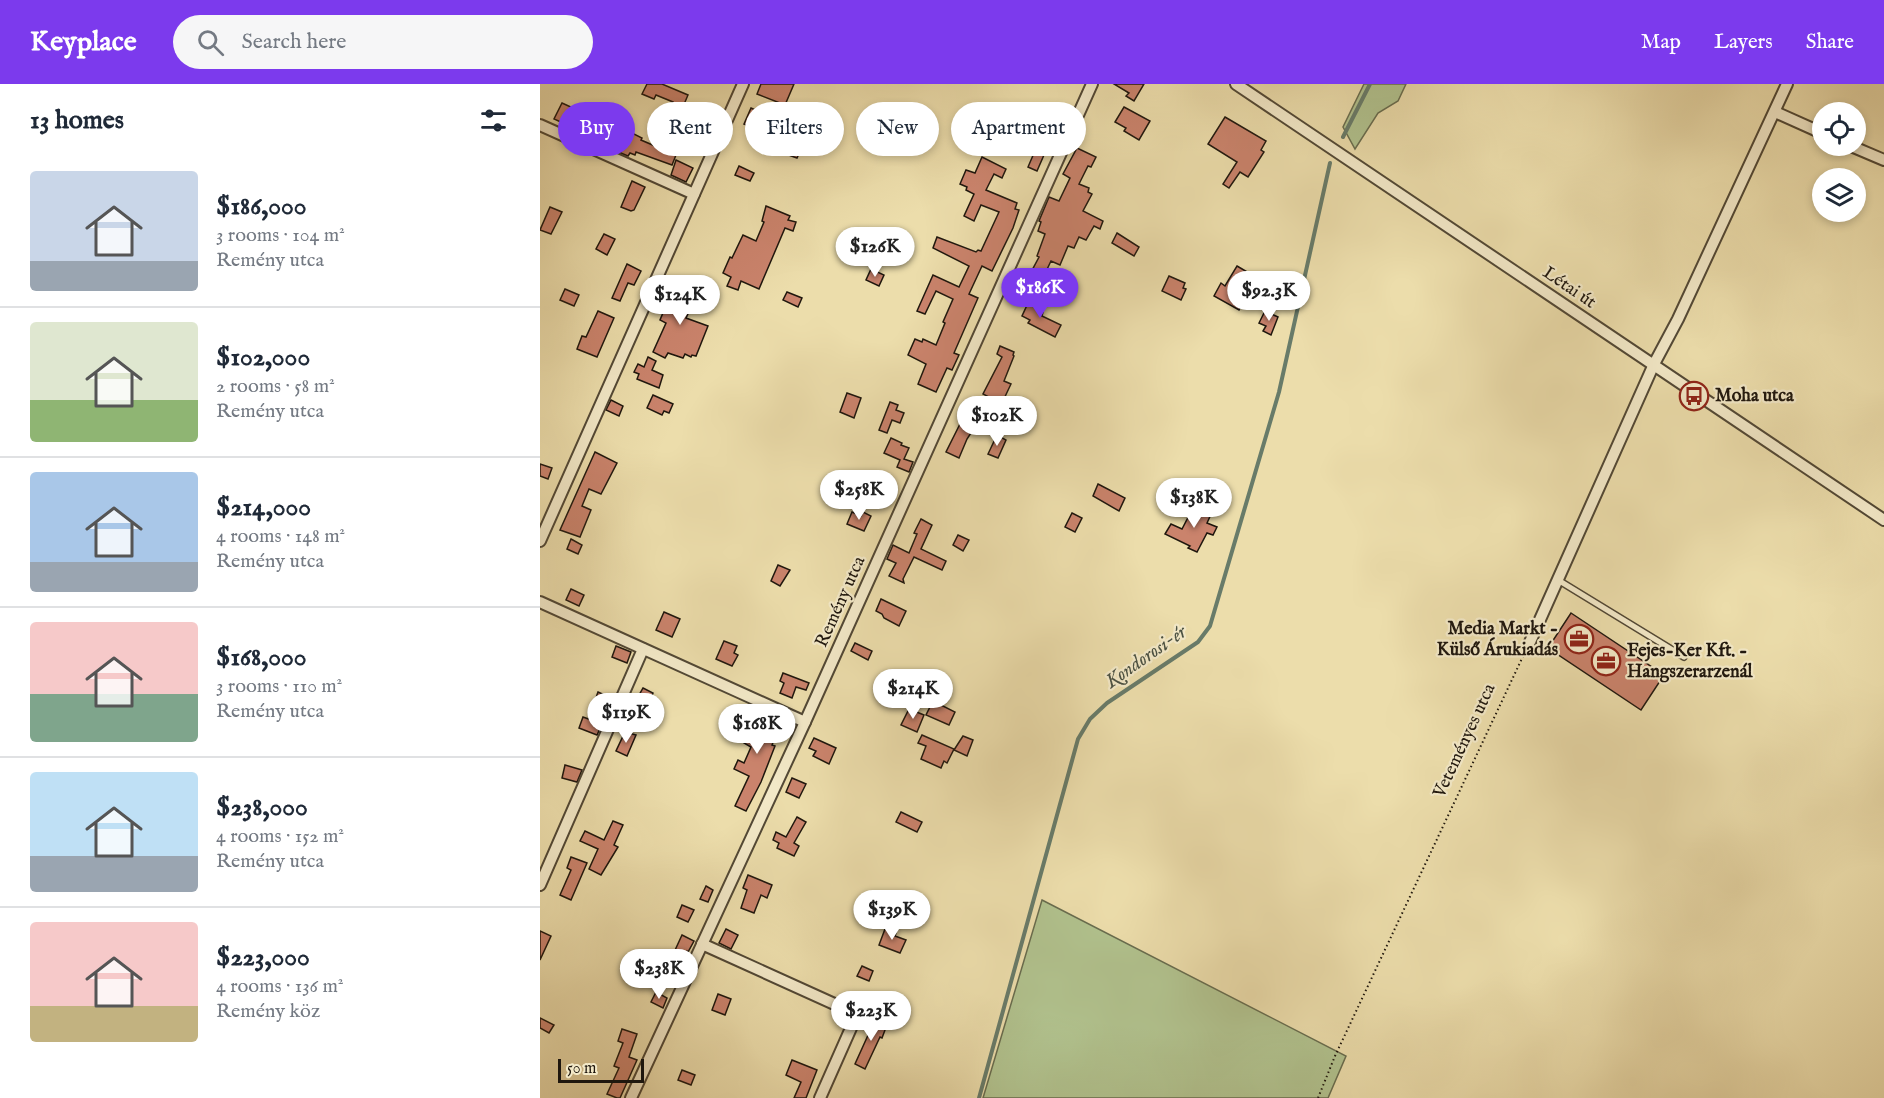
<!DOCTYPE html>
<html lang="en">
<head>
<meta charset="utf-8">
<style>
  :root { --surface:#fff; --page:#f6f6f7; --text:#1f2937; --muted:#747a83; --line:#e0e1e3; --accent:#7c3aed }
  body { margin:0; font-family:"IM FELL English",serif; background:var(--page); color:var(--text); height:100vh; display:flex; flex-direction:column; font-size:22px; white-space:nowrap }
  * { box-sizing:border-box; margin:0 }
  p { font-size:20px; color:var(--muted) }
  .icon { flex:none; width:33px; height:33px; fill:none; stroke:currentColor; stroke-width:2; stroke-linecap:round; stroke-linejoin:round }
  .map { position:relative; flex:1; overflow:hidden }
  .drawer { display:flex; flex-direction:column; background:var(--surface); width:540px }
  .drawer>* { flex:none }
  .banner { position:absolute; left:18px; top:18px; width:570px; height:54px; display:flex; gap:12px }
  .controls { position:absolute; left:1272px; top:18px; display:grid; gap:12px }
  .controls a { display:grid; place-items:center; width:54px; height:54px; border-radius:50%; background:var(--surface); box-shadow:0 3px 9px #0003; font-size:30px }
  .scale { position:absolute; left:18px; bottom:15px; width:86px; box-sizing:border-box; padding-left:6px; border:3px solid #1f170e; border-top:0; font-size:16px; line-height:21px; white-space:nowrap; color:#1f170e; -webkit-text-stroke:4px #f3e9c8; paint-order:stroke }
  .price { position:absolute; translate:-50% -51px; padding:0 14px; border-radius:21px; background:#fff; color:#222; font-size:20px; line-height:39px; filter:drop-shadow(0 2px 3px #0008) }
  .price::after { content:''; position:absolute; left:50%; top:36px; width:18px; height:14px; margin-left:-9px; background:inherit; clip-path:polygon(0 0,100% 0,50% 100%) }
  .price.on { background:var(--accent); color:#fff }
  ul { padding:0; list-style:none }
  li { display:flex; align-items:center; gap:18px; height:150px; padding:0 30px }
  li+li { border-top:2px solid var(--line) }
  li span { display:grid; place-items:center; flex:none; width:168px; height:120px; border-radius:6px; color:#555 }
  li>.icon { margin-inline-start:auto }
  span .icon { width:72px; height:72px; fill:#fffc; stroke-width:1 }
  li b { font-size:26px }
  h2 { display:flex; justify-content:space-between; align-items:center; height:72px; padding:0 30px; font-size:26px }
  .tag { padding:0 21px; border-radius:27px; background:var(--surface); box-shadow:0 3px 9px #0003; font-size:21px; line-height:54px }
  .tag.on { background:var(--accent); color:#fff }
  header { display:flex; align-items:center; gap:36px; box-sizing:border-box; height:84px; padding:0 30px; background:var(--accent); color:#fff }
  header strong { font-size:28px }
  nav { display:flex; gap:33px; margin-inline-start:auto; font-size:21px }
  .search { width:420px; height:54px; background:var(--page); display:flex; align-items:center; gap:15px; box-sizing:border-box; padding:0 21px; border-radius:33px; color:var(--muted); font-size:22px }
  main { display:flex; flex:1; min-height:0 }
  .map>svg:first-child { display:block }
  .green { fill:#b1c28e; stroke:#686c4e; stroke-width:1.5 }
  .lines { fill:none; stroke-linecap:round; stroke-linejoin:round }
  .stream { stroke:#687b69; stroke-width:4 }
  .building { fill:#ca836c; stroke:#1f170e; stroke-width:1.5 }
  .service-casing { stroke:#524835; stroke-width:8 }
  .minor-casing { stroke:#524835; stroke-width:14 }
  .path { stroke:#1f170e; stroke-width:2; stroke-dasharray:1.5 3; stroke-linecap:butt }
  .service { stroke:#f3e9c8; stroke-width:5 }
  .minor { stroke:#f3e9c8; stroke-width:10 }
  .labels { text-anchor:middle; dominant-baseline:central; stroke-width:4.5; stroke-linejoin:round; paint-order:stroke }
  .street-label { font-size:18px; fill:#1f170e; stroke:#f3e9c8 }
  .poi-label { font-size:18px; font-weight:bold; fill:#1f170e; stroke:#f3e9c8; text-anchor:start }
  .water-label { font-size:20px; font-style:italic; fill:#4a5143; stroke:#f3e9c8 }
</style>
</head>
<body>
<header>
<strong>Keyplace</strong>
<div class="search"><svg class="icon" aria-label="search" viewBox="0 0 24 24"><circle cx="10" cy="10" r="6"/><path d="M15 15l6 6"/></svg>Search here</div>
<nav><a>Map</a><a>Layers</a><a>Share</a></nav>
</header>
<main>
<section class="drawer">
<h2>13 homes<svg class="icon" aria-label="filters" viewBox="0 0 24 24"><path d="M4 7h16M4 17h16"/><circle cx="9" cy="7" r="2"/><circle cx="15" cy="17" r="2"/></svg></h2>
<ul>
<li><span style="background:linear-gradient(#c9d6e8 75%,#9aa5b1 0)"><svg class="icon" aria-label="home" viewBox="0 0 24 24"><path d="M3 11l9-7 9 7M6 9v11h12V9"/></svg></span><div><b>$186,000</b><p>3 rooms · 104 m²</p><p>Remény utca</p></div></li>
<li><span style="background:linear-gradient(#dfe7d0 65%,#8fb573 0)"><svg class="icon" aria-label="home" viewBox="0 0 24 24"><path d="M3 11l9-7 9 7M6 9v11h12V9"/></svg></span><div><b>$102,000</b><p>2 rooms · 58 m²</p><p>Remény utca</p></div></li>
<li><span style="background:linear-gradient(#a9c7e8 75%,#9aa5b1 0)"><svg class="icon" aria-label="home" viewBox="0 0 24 24"><path d="M3 11l9-7 9 7M6 9v11h12V9"/></svg></span><div><b>$214,000</b><p>4 rooms · 148 m²</p><p>Remény utca</p></div></li>
<li><span style="background:linear-gradient(#f6c9c9 60%,#7fa58c 0)"><svg class="icon" aria-label="home" viewBox="0 0 24 24"><path d="M3 11l9-7 9 7M6 9v11h12V9"/></svg></span><div><b>$168,000</b><p>3 rooms · 110 m²</p><p>Remény utca</p></div></li>
<li><span style="background:linear-gradient(#bfe0f5 70%,#9aa5b1 0)"><svg class="icon" aria-label="home" viewBox="0 0 24 24"><path d="M3 11l9-7 9 7M6 9v11h12V9"/></svg></span><div><b>$238,000</b><p>4 rooms · 152 m²</p><p>Remény utca</p></div></li>
<li><span style="background:linear-gradient(#f6c9c9 70%,#c2b280 0)"><svg class="icon" aria-label="home" viewBox="0 0 24 24"><path d="M3 11l9-7 9 7M6 9v11h12V9"/></svg></span><div><b>$223,000</b><p>4 rooms · 136 m²</p><p>Remény köz</p></div></li>
</ul>
</section>
<div class="map">
<svg width="1344" height="1014" viewBox="0 0 1344 1014">
  <rect width="100%" height="100%" fill="#ecddab"/>
  <filter id="stains"><feTurbulence type="fractalNoise" baseFrequency=".00333" numOctaves="4"/><feColorMatrix values="0 0 0 0 .2 0 0 0 0 .09 0 0 0 0 .02 0 0 0 .5 -.17"/></filter>
  <radialGradient id="worn" r=".72"><stop offset=".6" stop-color="#630" stop-opacity="0"/><stop offset="1" stop-color="#630" stop-opacity=".3"/></radialGradient>
  <!-- green -->
  <g class="green">
    <polygon points="824,0 866,0 858,17 838,29 815,65 803,43"/>
    <polygon points="502,816 806,972 788,1014 443,1014"/>
  </g>
  <g class="lines">
    <!-- stream -->
    <g class="stream">
      <polyline points="803,53 830,0"/>
      <polyline points="439,1014 538,655 550,635 567,619 658,558 670,542 739,308 790,79"/>
    </g>
  </g>
  <!-- building -->
  <g class="building">
    <polygon points="107,0 122,0 148,11 139,32 168,45 163,55 144,46 142,51 122,42 133,18 116,11 114,15 102,10"/>
    <polygon points="221,0 254,0 245,21 217,10"/>
    <polygon points="574,0 604,0 594,17 586,12 589,9"/>
    <polygon points="22,19 44,29 36,45 14,35"/>
    <polygon points="456,20 464,24 465,21 476,26 475,29 478,30 473,41 451,31"/>
    <polygon points="584,23 610,37 599,56 584,47 586,44 575,38"/>
    <polygon points="211,24 268,50 257,74 243,69 247,57 204,40"/>
    <polygon points="685,33 726,57 721,66 724,68 708,93 700,88 689,104 683,100 697,78 668,60"/>
    <polygon points="421,34 446,44 437,64 424,58 427,51 415,46"/>
    <polygon points="500,42 514,48 497,87 488,83 500,55 497,50"/>
    <polygon points="86,46 102,54 101,56 136,71 132,81 96,68 95,71 90,69 88,72 76,67"/>
    <polygon points="537,64 556,73 551,83 548,82 539,100 549,104 548,108 552,110 543,127 563,137 560,145 554,142 546,156 539,153 534,164 528,162 520,181 511,177 501,198 489,192 499,173 497,172 505,150 498,147 501,138 499,137 509,113 519,117 530,94 523,90"/>
    <polygon points="442,73 466,85 462,94 454,90 446,106 477,119 475,125 479,126 473,144 452,187 442,182 429,210 438,214 414,269 419,271 412,286 407,284 396,308 378,300 386,280 368,271 375,255 382,258 383,255 396,261 405,239 403,238 413,215 396,207 385,230 377,227 393,191 419,203 429,182 393,164 397,153 436,168 438,166 441,167 459,128 441,121 434,137 424,132 434,110 426,106 427,103 420,100 426,86 435,89"/>
    <polygon points="136,76 153,84 146,98 131,91"/>
    <polygon points="199,82 214,89 210,97 195,91"/>
    <polygon points="92,97 105,103 94,126 91,127 81,123"/>
    <polygon points="226,122 250,132 248,136 256,138 253,147 245,144 219,205 201,197 198,206 187,202 191,193 183,189 190,173 192,174 203,151 216,157 224,138 222,137"/>
    <polygon points="10,123 22,128 11,150 0,146"/>
    <polygon points="577,149 599,163 594,172 572,159"/>
    <polygon points="64,150 75,155 67,171 56,165"/>
    <polygon points="87,180 101,187 94,201 88,199 80,217 72,214"/>
    <polygon points="697,182 709,189 699,205 707,209 699,226 674,212 681,199 685,202"/>
    <polygon points="331,185 344,191 339,202 326,196"/>
    <polygon points="629,192 645,199 643,204 646,205 641,216 622,207"/>
    <polygon points="136,198 157,211 146,234 168,242 156,272 152,271 151,273 145,270 143,274 128,269 125,274 113,268 126,239 120,236"/>
    <polygon points="25,205 39,211 34,222 20,216"/>
    <polygon points="247,208 262,214 258,223 243,216"/>
    <polygon points="489,217 504,224 502,232 521,241 515,253 488,239 490,236 482,232"/>
    <polygon points="58,227 74,234 57,273 37,265 42,252 46,253"/>
    <polygon points="725,227 738,233 731,251 723,247 726,242 719,239"/>
    <polygon points="460,262 474,268 473,271 474,272 464,297 471,300 462,319 458,317 455,322 447,318 449,313 443,310 462,273 457,270"/>
    <polygon points="108,273 116,277 112,286 123,291 119,304 97,295 99,290 94,288 98,280 104,283"/>
    <polygon points="307,309 321,314 314,334 300,328"/>
    <polygon points="113,311 133,320 129,329 124,327 122,331 107,324"/>
    <polygon points="71,316 83,322 79,332 66,326"/>
    <polygon points="350,318 358,321 356,326 364,329 360,339 352,336 347,349 339,346"/>
    <polygon points="423,334 436,341 427,355 419,374 406,368"/>
    <polygon points="457,351 466,356 458,374 448,370"/>
    <polygon points="351,354 362,359 361,361 369,364 364,375 373,378 369,388 357,383 360,376 344,369"/>
    <polygon points="55,368 77,379 61,410 49,405 42,422 51,426 40,453 20,446"/>
    <polygon points="0,380 12,384 8,395 0,392"/>
    <polygon points="558,400 585,414 579,427 553,412"/>
    <polygon points="655,420 672,428 667,439 677,443 673,451 667,449 657,468 648,464 650,462 625,450 631,440 642,445"/>
    <polygon points="312,428 321,432 323,428 331,432 324,447 307,440"/>
    <polygon points="532,429 542,434 535,448 525,443"/>
    <polygon points="381,435 392,441 381,465 406,477 402,486 374,473 363,495 364,499 349,492 356,479 347,475 353,461 369,469 377,450 374,449"/>
    <polygon points="418,451 429,456 423,467 413,461"/>
    <polygon points="31,455 42,461 38,470 27,465"/>
    <polygon points="238,481 250,486 240,502 231,497"/>
    <polygon points="31,505 44,511 39,522 26,516"/>
    <polygon points="341,515 366,527 359,542 344,534 342,530 336,527"/>
    <polygon points="124,528 140,535 132,553 116,546"/>
    <polygon points="1031,529 1124,591 1101,626 1008,564"/>
    <polygon points="184,557 197,562 194,569 198,571 192,582 176,575"/>
    <polygon points="315,559 332,567 328,576 311,567"/>
    <polygon points="76,562 91,568 87,579 72,573"/>
    <polygon points="243,589 269,599 266,606 256,603 252,614 240,609 244,599 240,597"/>
    <polygon points="103,604 113,609 109,618 98,613"/>
    <polygon points="58,608 71,614 66,624 54,619"/>
    <polygon points="393,617 415,628 409,641 386,631"/>
    <polygon points="369,625 384,631 377,648 361,641"/>
    <polygon points="224,628 242,636 232,661 235,662 221,698 206,727 195,722 209,692 194,685 198,676 204,679 211,663 204,659 209,648 202,646 206,636 219,640"/>
    <polygon points="43,633 62,640 57,651 39,644"/>
    <polygon points="85,648 96,651 87,672 76,667"/>
    <polygon points="382,651 414,665 407,679 404,677 401,684 381,675 386,662 378,659"/>
    <polygon points="423,652 433,656 427,672 414,666"/>
    <polygon points="274,654 296,664 289,680 273,672 276,667 269,664"/>
    <polygon points="25,681 42,686 37,698 22,694"/>
    <polygon points="252,694 266,700 259,714 246,708"/>
    <polygon points="361,728 382,738 377,748 356,738"/>
    <polygon points="257,733 266,738 254,759 259,762 254,772 237,764 239,759 233,756 236,748 246,753"/>
    <polygon points="73,737 83,741 74,761 78,763 61,791 49,785 58,765 40,757 45,747 64,756"/>
    <polygon points="31,773 47,779 31,816 20,811 31,786 27,784"/>
    <polygon points="208,791 232,801 227,814 221,811 214,829 201,824 207,806 203,804"/>
    <polygon points="166,802 173,806 168,818 160,815"/>
    <polygon points="142,821 154,826 148,838 137,833"/>
    <polygon points="186,845 198,851 191,865 179,859"/>
    <polygon points="345,845 356,849 355,852 366,856 360,869 339,861"/>
    <polygon points="0,847 11,852 0,876"/>
    <polygon points="142,851 154,857 148,868 147,867 137,895 117,888 122,874 130,877"/>
    <polygon points="322,882 333,887 329,897 317,892"/>
    <polygon points="116,908 127,914 123,924 111,918"/>
    <polygon points="178,910 191,915 185,931 172,926"/>
    <polygon points="334,933 348,938 342,954 340,953 325,985 315,980 329,949"/>
    <polygon points="0,934 14,941 9,949 0,944"/>
    <polygon points="82,945 97,950 89,973 97,976 80,1014 77,1014 67,1010 79,984 74,982 83,959 78,957"/>
    <polygon points="252,976 277,986 266,1014 254,1014 261,998 246,991"/>
    <polygon points="142,986 155,991 151,1001 138,996"/>
  </g>
  <g class="lines">
    <!-- service casing -->
    <g class="service-casing">
      <polyline id="service" points="1018,496 1144,573"/>
    </g>
    <!-- minor casing -->
    <g class="minor-casing">
      <g id="minor">
        <polyline points="696,0 1344,436"/>
        <polyline points="1235,28 1282,49"/>
        <polyline points="0,41 154,110"/>
        <polyline points="1311,62 1344,76"/>
        <polyline points="0,457 203,0"/>
        <polyline points="0,518 265,638"/>
        <polyline points="990,558 1114,280 1138,235 1247,0"/>
        <polyline points="0,801 103,565"/>
        <polyline points="162,860 312,928 315,935 280,1014"/>
        <polyline points="91,1014 265,638 552,0"/>
      </g>
    </g>
    <!-- path -->
    <polyline class="path" points="778,1014 795,972 985,568"/>
    <!-- service -->
    <use href="#service" class="service"/>
    <!-- minor -->
    <use href="#minor" class="minor"/>
  </g>
  <!-- icons -->
  <defs>
    <g id="bus-ring" transform="scale(1.5)"><circle r="9.5" fill="#f3e9c8" stroke="#8f2418" stroke-width="1.5"/><path d="M-5-6H5V4H4V6H2V4H-2V6H-4V4H-5ZM-3.5-4V0h7V-4ZM-3.5 1.2v1.5H-2V1.2ZM2 1.2v1.5H3.5V1.2Z" fill="#8f2418"/></g>
    <g id="office-ring" transform="scale(1.5)"><circle r="9.5" fill="#f3e9c8" stroke="#8f2418" stroke-width="1.5"/><path d="M-6-3h4V-5.5h4V-3h4V5H-6ZM-1-4.5V-3h2v-1.5ZM-6 0V1H6V0Z" fill="#8f2418"/></g>
  </defs>
  <g fill-rule="evenodd">
    <use href="#bus-ring" x="1154" y="312"/>
    <use href="#office-ring" x="1039" y="555"/>
    <use href="#office-ring" x="1066" y="577"/>
  </g>
  <g class="labels">
    <!-- street labels -->
    <g class="street-label">
      <text transform="translate(1029 204) rotate(34)">Létai út</text>
      <text transform="translate(301 518) rotate(-66)">Remény utca</text>
      <text transform="translate(925 657) rotate(-65)">Veteményes utca</text>
    </g>
    <!-- poi labels -->
    <g class="poi-label">
      <text x="1175" y="312">Moha utca</text>
      <text x="1018" y="545" text-anchor="end">Media Markt -<tspan x="1018" dy="21">Külső Árukiadás</tspan></text>
      <text x="1087" y="567">Fejes-Ker Kft. -<tspan x="1087" dy="21">Hangszerarzenál</tspan></text>
    </g>
    <!-- water labels -->
    <g class="water-label">
      <text transform="translate(606 573) rotate(-35)">Kondorosi-ér</text>
    </g>
  </g>
  <rect width="100%" height="100%" filter="url(#stains)"/>
  <rect width="100%" height="100%" fill="url(#worn)"/>
</svg>
<div class="controls">
<a><svg class="icon" aria-label="locate" viewBox="0 0 24 24"><circle cx="12" cy="12" r="6"/><path d="M12 2v4M12 18v4M2 12h4M18 12h4"/></svg></a>
<a><svg class="icon" aria-label="layers" viewBox="0 0 24 24"><path d="M12 4l9 5-9 5-9-5zM3 14l9 5 9-5"/></svg></a>
</div>
<div class="scale">50 m</div>
<b class="price" style="left:335px;top:194px">$126K</b>
<b class="price on" style="left:500px;top:235px">$186K</b>
<b class="price" style="left:729px;top:238px">$92.3K</b>
<b class="price" style="left:140px;top:242px">$124K</b>
<b class="price" style="left:457px;top:363px">$102K</b>
<b class="price" style="left:319px;top:437px">$258K</b>
<b class="price" style="left:654px;top:445px">$138K</b>
<b class="price" style="left:373px;top:636px">$214K</b>
<b class="price" style="left:86px;top:660px">$119K</b>
<b class="price" style="left:217px;top:671px">$168K</b>
<b class="price" style="left:352px;top:857px">$139K</b>
<b class="price" style="left:119px;top:916px">$238K</b>
<b class="price" style="left:331px;top:958px">$223K</b>
<div class="banner">
<a class="tag on">Buy</a>
<a class="tag">Rent</a>
<a class="tag">Filters</a>
<a class="tag">New</a>
<a class="tag">Apartment</a>
</div>
</div>
</main>
</body>
</html>
